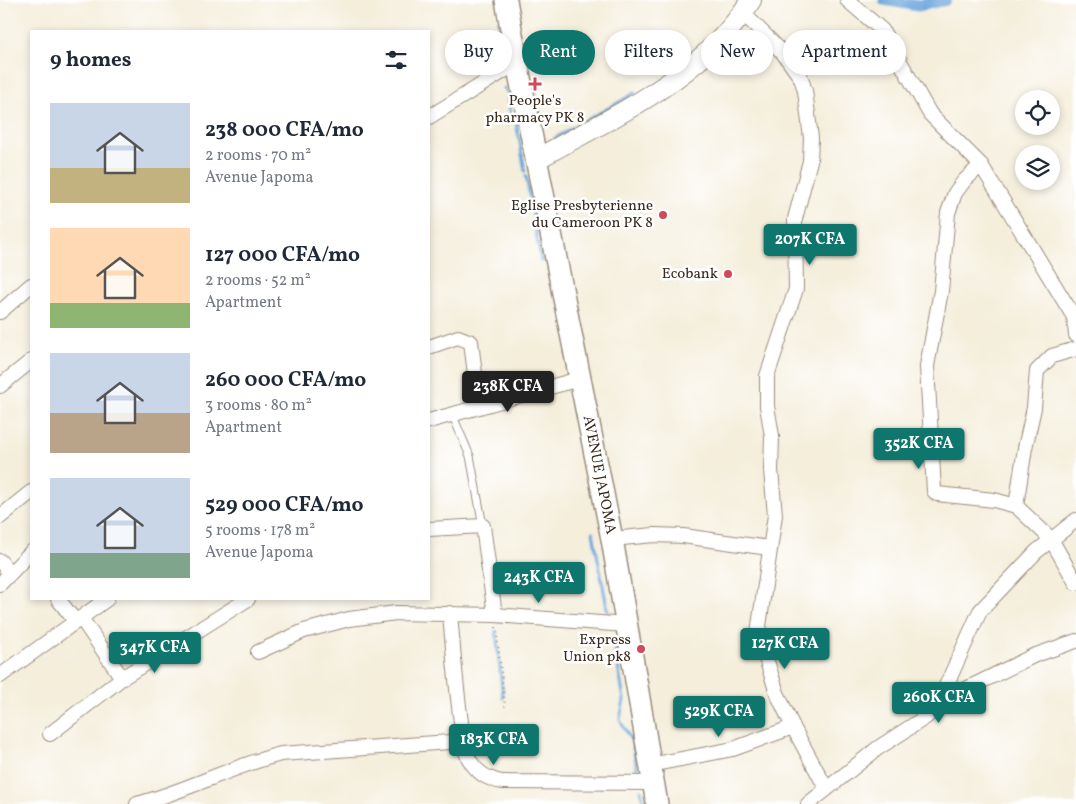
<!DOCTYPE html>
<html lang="en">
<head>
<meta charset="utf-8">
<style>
  :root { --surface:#fff; --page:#f6f6f7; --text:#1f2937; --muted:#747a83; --accent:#0f766e }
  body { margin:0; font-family:Vollkorn,serif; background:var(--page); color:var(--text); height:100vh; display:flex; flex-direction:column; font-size:19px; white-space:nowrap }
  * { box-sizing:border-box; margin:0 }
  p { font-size:16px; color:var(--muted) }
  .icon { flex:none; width:28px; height:28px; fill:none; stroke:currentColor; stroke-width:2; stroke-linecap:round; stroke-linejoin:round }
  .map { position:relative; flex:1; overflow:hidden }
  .sheet { position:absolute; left:30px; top:30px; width:400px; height:570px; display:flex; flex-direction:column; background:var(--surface); border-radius:0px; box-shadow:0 2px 8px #0003 }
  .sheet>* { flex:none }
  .banner { position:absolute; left:445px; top:30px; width:475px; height:45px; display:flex; gap:10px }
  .controls { position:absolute; left:1015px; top:90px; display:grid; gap:10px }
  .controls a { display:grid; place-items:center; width:45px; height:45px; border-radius:50%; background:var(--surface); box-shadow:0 2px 8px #0003; font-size:25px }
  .price { position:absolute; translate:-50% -42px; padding:0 11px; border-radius:5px; background:var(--accent); color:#fff; font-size:16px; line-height:32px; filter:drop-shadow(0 1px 2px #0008) }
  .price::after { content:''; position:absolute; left:50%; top:30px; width:15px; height:11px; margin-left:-8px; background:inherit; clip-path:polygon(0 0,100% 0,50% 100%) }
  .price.selected { background:#222; color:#fff }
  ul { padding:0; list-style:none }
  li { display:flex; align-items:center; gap:15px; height:125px; padding:0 20px }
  li span { display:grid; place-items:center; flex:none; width:140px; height:100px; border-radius:0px; color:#555 }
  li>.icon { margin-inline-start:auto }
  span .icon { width:60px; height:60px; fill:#fffc; stroke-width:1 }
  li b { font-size:21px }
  h2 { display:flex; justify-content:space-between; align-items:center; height:60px; padding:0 20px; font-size:21px }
  .chip { padding:0 18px; border-radius:22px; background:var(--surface); box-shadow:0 2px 8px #0003; font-size:18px; line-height:45px }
  .chip.selected { background:var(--accent); color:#fff }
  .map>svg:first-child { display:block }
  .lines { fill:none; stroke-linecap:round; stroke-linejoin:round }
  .stream { stroke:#6ba6db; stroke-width:3 }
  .canal { stroke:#6ba6db; stroke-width:11 }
  .lane-casing { stroke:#988c7c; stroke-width:9 }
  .street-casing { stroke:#988c7c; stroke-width:16 }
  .secondary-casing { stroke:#988c7c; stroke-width:22 }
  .primary-casing { stroke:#988c7c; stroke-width:24 }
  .path { stroke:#988c7c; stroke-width:2; stroke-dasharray:1 4; stroke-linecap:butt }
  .lane { stroke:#fff; stroke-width:7 }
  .street { stroke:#fff; stroke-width:14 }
  .secondary { stroke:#fff; stroke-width:20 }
  .primary { stroke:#fff; stroke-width:21 }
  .poi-dot { fill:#d1495b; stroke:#fff; stroke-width:2 }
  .labels { text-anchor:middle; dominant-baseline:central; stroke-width:5; stroke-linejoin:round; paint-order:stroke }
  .poi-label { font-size:15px; fill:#3b2a1e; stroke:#fff; text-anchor:end }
  .street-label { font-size:15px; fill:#3b2a1e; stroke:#fff }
</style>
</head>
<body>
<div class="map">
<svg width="1076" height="804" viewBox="0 0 1076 804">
  <rect width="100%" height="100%" fill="#fff"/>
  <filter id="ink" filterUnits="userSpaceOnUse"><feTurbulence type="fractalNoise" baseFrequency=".02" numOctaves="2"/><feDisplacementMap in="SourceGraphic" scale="10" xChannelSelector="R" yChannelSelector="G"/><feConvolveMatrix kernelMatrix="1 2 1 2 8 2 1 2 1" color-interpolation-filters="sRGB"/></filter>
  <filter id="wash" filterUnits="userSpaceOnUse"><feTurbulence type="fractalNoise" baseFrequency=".0096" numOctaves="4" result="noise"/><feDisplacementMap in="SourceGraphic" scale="20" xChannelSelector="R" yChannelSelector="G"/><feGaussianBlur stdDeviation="1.12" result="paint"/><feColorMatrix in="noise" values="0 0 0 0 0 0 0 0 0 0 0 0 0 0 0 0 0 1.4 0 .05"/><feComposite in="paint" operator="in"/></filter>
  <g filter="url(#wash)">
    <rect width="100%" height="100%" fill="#f4eedb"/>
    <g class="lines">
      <!-- stream -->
      <g class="stream">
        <polyline points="499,21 504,67"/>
        <polyline points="504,88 507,91 511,115 516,122 525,171"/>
        <polyline points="555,138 635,93"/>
        <polyline points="526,176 541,261"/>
        <polyline points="593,532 608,613"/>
        <polyline points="496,631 503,698"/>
        <polyline points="613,638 617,660"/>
        <polyline points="618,666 624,700 620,719"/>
        <polyline points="621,722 632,742 638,773"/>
        <polyline points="641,790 644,804"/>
      </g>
      <!-- canal -->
      <polyline class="canal" points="884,0 918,6 946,0"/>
    </g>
  </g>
  <g filter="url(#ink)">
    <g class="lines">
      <!-- lane casing -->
      <g class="lane-casing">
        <polyline id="lane" points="452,414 470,456 483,526"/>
      </g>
      <!-- street casing -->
      <g class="street-casing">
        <g id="street">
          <polyline points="847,0 882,30 930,114 981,165 1074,317 1076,335"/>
          <polyline points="743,13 783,53 801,78 805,91 811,138 810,161 795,219 796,289 767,376 767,406 772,436 771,470 775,515 758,633 777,693 793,727 826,788"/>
          <polyline points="429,117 517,63"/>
          <polyline points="981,165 964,181 955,193 948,213 941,291 927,366 934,491 937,494 994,500 1016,506 1051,539 1076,583"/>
          <polyline points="0,312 31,285"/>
          <polyline points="429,347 458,337 471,342 479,406"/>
          <polyline points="0,386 31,361"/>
          <polyline points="429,421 579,379"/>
          <polyline points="1016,506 1025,448 1034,408 1037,371 1052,356 1076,349"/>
          <polyline points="0,517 31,492"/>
          <polyline points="429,529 483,526 495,615"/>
          <polyline points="612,539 654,535 683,536 769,548"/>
          <polyline points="0,561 10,573"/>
          <polyline points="0,584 31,552"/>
          <polyline points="58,599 76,622"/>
          <path d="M450 613C453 650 456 686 461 722 462 734 463 748 469 759 477 773 487 779 502 782L653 783"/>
          <polyline points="81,618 122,678"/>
          <polyline points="258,652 304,631 349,619 396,613 495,615 626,625"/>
          <polyline points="0,676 107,599"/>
          <polyline points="941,699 956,694 1033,656 1076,641"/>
          <polyline points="50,734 122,678 248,599"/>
          <polyline points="650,765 733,749 793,727"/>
          <path d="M137 804C187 791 232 766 281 754L464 741"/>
          <polyline points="808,804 878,748 926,717 936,708 980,611 1036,552 1076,520"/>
        </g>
      </g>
      <!-- secondary casing -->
      <g class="secondary-casing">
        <path id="secondary" d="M537 159C613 116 703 78 751 0"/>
      </g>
      <!-- primary casing -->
      <g class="primary-casing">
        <g id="primary">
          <path id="s1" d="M506 0 517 63 612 539 657 804"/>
        </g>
      </g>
      <!-- path -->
      <polyline class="path" points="496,627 505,707"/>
      <!-- lane -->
      <use href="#lane" class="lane"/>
      <!-- street -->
      <use href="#street" class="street"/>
      <!-- secondary -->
      <use href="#secondary" class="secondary"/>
      <!-- primary -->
      <use href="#primary" class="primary"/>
    </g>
  </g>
  <!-- markers -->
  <g class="poi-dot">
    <path d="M532.5 76.5h5v5h5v5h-5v5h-5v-5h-5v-5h5z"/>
    <circle cx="663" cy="215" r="5"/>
    <circle cx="728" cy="274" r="5"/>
    <circle cx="641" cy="649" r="5"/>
  </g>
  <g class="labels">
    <!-- poi labels -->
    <g class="poi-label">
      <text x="535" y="101" text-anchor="middle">People's<tspan x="535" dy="17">pharmacy PK 8</tspan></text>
      <text x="653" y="206">Eglise Presbyterienne<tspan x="653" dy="17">du Cameroon PK 8</tspan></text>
      <text x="718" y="274">Ecobank</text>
      <text x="631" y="640">Express<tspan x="631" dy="17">Union pk8</tspan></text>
    </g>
    <!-- street labels -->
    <g class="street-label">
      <text stroke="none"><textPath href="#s1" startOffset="484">AVENUE JAPOMA</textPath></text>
    </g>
  </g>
</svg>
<div class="controls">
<a><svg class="icon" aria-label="locate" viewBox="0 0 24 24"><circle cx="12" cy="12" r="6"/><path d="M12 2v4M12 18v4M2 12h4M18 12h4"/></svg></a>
<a><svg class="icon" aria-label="layers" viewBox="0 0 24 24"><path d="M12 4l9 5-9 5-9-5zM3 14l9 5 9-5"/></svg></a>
</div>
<b class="price" style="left:810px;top:266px">207K CFA</b>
<b class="price selected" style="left:508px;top:413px">238K CFA</b>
<b class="price" style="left:919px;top:470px">352K CFA</b>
<b class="price" style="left:539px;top:604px">243K CFA</b>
<b class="price" style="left:785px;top:670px">127K CFA</b>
<b class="price" style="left:155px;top:674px">347K CFA</b>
<b class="price" style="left:939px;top:724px">260K CFA</b>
<b class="price" style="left:719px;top:738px">529K CFA</b>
<b class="price" style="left:494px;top:766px">183K CFA</b>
<div class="banner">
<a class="chip">Buy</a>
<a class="chip selected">Rent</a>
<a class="chip">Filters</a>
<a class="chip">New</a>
<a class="chip">Apartment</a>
</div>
<section class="sheet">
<h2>9 homes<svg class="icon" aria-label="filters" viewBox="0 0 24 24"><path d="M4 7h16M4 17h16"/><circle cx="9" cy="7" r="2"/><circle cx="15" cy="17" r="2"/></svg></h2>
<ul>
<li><span style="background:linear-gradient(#c9d6e8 65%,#c2b280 0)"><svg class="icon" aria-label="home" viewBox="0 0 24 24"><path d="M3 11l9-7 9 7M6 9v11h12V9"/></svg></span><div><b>238 000 CFA/mo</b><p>2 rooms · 70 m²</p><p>Avenue Japoma</p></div></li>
<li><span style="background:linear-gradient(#ffd9b3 75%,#8fb573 0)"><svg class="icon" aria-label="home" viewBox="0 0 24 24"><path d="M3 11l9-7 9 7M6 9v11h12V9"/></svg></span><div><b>127 000 CFA/mo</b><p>2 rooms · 52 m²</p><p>Apartment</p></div></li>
<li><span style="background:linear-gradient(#c9d6e8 60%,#b9a48a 0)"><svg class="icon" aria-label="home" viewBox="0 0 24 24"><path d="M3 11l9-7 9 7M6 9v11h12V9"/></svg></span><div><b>260 000 CFA/mo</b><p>3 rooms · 80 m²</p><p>Apartment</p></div></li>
<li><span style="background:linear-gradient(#c9d6e8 75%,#7fa58c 0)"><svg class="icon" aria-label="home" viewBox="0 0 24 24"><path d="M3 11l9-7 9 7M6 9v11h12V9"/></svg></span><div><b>529 000 CFA/mo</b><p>5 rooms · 178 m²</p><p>Avenue Japoma</p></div></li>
</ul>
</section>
</div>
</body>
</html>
